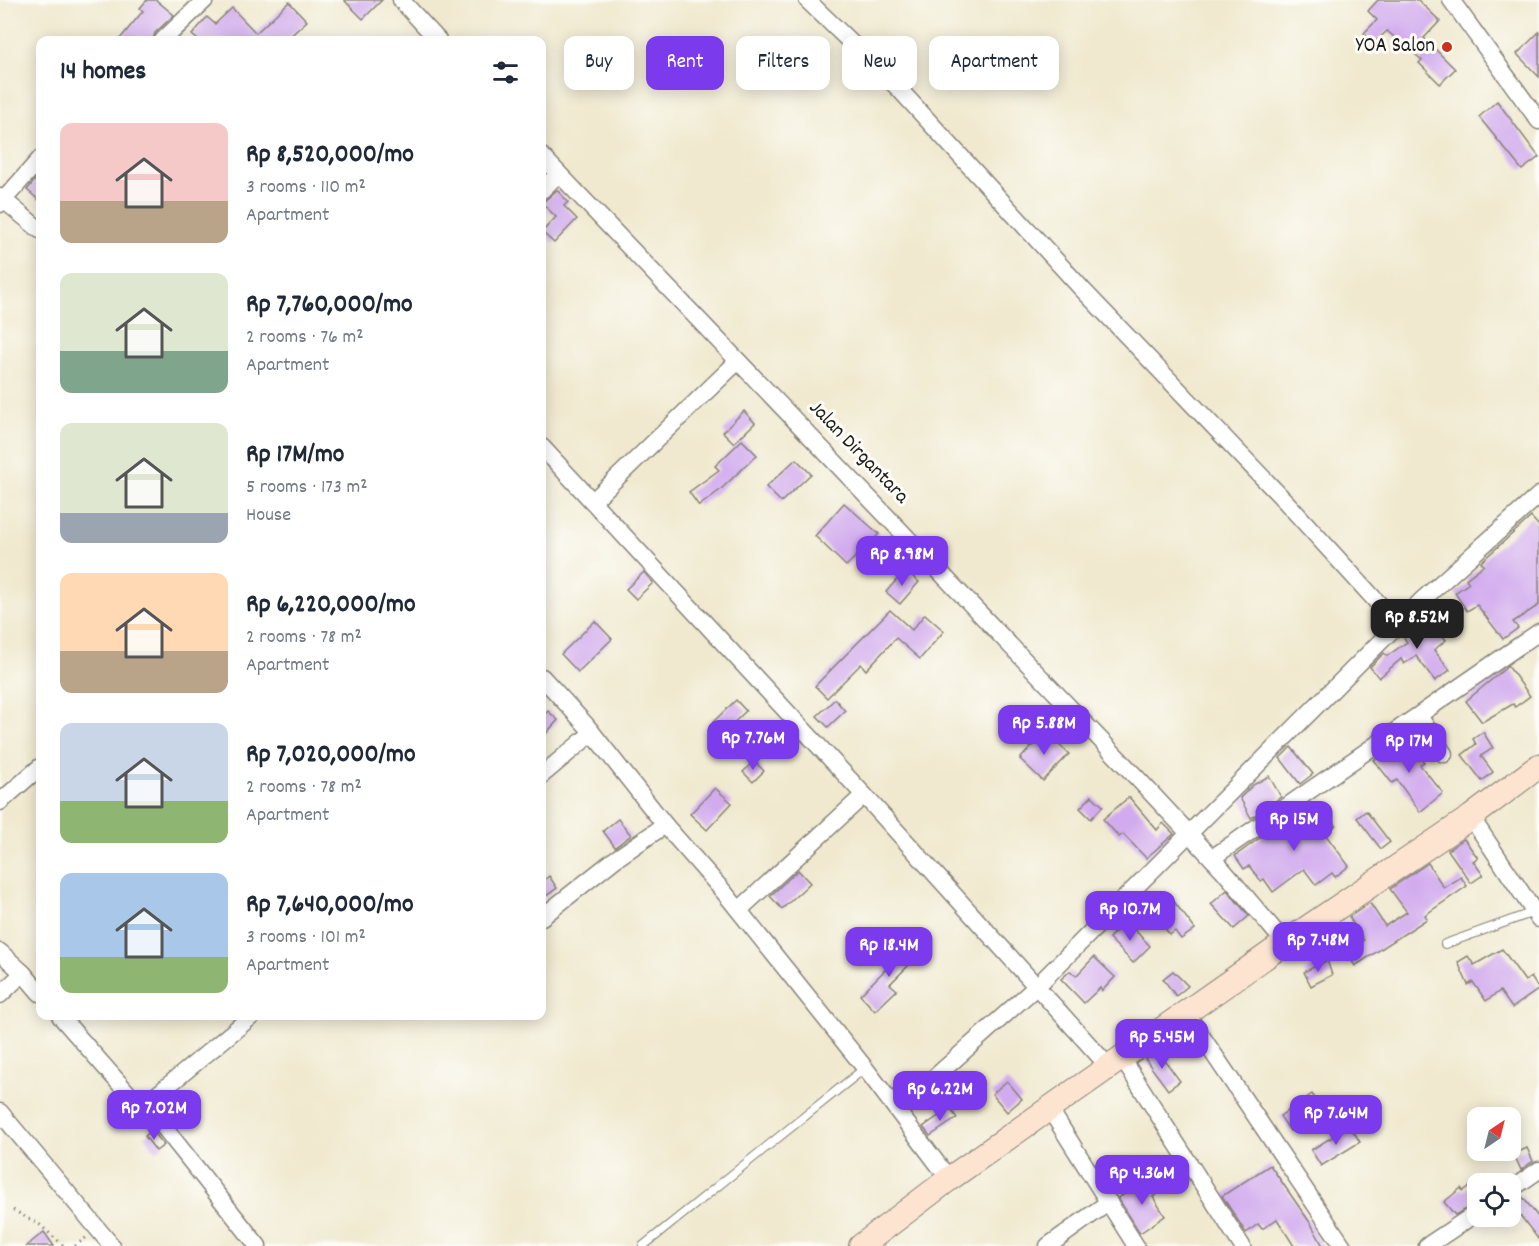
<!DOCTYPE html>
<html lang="en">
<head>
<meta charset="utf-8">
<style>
  :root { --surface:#fff; --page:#f2f2f3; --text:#1f2937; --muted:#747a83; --accent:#7c3aed }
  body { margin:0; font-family:Dekko,sans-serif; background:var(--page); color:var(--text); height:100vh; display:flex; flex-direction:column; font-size:22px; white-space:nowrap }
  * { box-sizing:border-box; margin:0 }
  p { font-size:20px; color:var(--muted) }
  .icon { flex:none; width:33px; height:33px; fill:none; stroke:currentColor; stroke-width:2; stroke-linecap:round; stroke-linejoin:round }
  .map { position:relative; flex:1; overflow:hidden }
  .drawer { position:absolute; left:36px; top:36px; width:510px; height:984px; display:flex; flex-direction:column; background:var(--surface); border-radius:12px; box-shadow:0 3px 15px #0003 }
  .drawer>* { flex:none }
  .banner { position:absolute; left:564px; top:36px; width:570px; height:54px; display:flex; gap:12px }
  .needle { width:39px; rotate:35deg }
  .fabs { position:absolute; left:1467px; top:1107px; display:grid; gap:12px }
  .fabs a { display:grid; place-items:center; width:54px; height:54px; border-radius:12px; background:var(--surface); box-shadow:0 3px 15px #0003; font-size:30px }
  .price { position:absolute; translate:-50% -51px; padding:0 14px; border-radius:12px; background:var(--accent); color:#fff; font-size:20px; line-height:39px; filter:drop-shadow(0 2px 3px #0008) }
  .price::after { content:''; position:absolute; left:50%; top:36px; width:18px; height:14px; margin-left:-9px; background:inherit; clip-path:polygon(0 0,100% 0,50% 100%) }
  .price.selected { background:#222; color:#fff }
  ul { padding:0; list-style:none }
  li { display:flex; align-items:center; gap:18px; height:150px; padding:0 24px }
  li span { display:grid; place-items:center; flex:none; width:168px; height:120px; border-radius:12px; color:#555 }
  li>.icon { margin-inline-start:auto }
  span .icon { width:72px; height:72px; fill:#fffc; stroke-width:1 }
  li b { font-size:26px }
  h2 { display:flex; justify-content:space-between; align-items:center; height:72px; padding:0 24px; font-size:26px }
  .tag { padding:0 21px; border-radius:12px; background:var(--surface); box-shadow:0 3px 15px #0003; font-size:21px; line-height:54px }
  .tag.selected { background:var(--accent); color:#fff }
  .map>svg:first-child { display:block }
  .building { fill:#d1abee }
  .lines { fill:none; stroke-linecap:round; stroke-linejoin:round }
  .lane-casing { stroke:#868276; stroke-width:10 }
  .street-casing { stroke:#868276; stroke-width:19 }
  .secondary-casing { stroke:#868276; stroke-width:26 }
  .path { stroke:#868276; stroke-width:3; stroke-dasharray:1.5 4.5; stroke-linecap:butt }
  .lane { stroke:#fff; stroke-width:8 }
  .street { stroke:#fff; stroke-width:16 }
  .secondary { stroke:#fde4d1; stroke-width:24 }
  .poi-dot { fill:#c8321e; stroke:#fdfcf7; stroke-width:2 }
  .labels { text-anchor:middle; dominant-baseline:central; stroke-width:6; stroke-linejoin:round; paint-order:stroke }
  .poi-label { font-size:21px; fill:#1c1c1c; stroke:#fdfcf7; text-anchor:end }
  .street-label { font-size:21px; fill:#1c1c1c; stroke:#fdfcf7 }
</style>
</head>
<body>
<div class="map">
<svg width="1539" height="1246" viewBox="0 0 1539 1246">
  <rect width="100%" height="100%" fill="#fdfcf7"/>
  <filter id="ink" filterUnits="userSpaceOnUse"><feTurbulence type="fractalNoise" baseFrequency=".0167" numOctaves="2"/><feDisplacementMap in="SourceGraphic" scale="12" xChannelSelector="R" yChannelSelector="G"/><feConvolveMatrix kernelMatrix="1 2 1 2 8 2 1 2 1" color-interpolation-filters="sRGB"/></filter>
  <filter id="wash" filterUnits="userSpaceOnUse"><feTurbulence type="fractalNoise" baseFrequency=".008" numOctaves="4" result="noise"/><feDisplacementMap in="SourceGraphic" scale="24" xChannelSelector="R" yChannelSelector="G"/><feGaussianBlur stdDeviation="1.35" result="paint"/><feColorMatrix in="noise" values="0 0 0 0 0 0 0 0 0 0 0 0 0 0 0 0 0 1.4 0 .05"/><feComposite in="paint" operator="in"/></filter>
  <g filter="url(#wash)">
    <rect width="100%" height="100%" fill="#f0e9cf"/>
    <g id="blocks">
      <!-- building -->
      <g class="building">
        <polygon points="147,0 156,0 174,15 155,33 153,40 119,40 143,11 140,8"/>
        <polygon points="344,0 382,0 363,19"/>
        <polygon points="1378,0 1418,0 1440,21 1424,38 1455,69 1440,84 1419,63 1422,60 1387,31 1374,43 1364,33 1377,20 1368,11"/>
        <polygon points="289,2 307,21 286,40 198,40 192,35 207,17 215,24 232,8 256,33"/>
        <polygon points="1539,32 1539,77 1517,54"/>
        <polygon points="1497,101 1539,157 1522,170 1479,117"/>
        <polygon points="40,174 40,201 27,190"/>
        <polygon points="557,190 568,202 564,206 577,219 554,243 542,232 556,217 542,203"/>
        <polygon points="744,411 755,423 734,443 723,432"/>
        <polygon points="742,440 757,455 720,490 699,506 689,492 719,470 715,466"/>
        <polygon points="796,459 811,474 781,502 766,487"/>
        <polygon points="844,503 879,534 846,566 815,536"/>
        <polygon points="1531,517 1539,526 1539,605 1513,622 1518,628 1503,639 1477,605 1467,611 1455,593 1469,583 1466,579 1484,565 1481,562"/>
        <polygon points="905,570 919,582 900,604 886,592"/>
        <polygon points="644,572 653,583 636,599 626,589"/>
        <polygon points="890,610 912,630 925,614 944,631 920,659 896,638 866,670 861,664 827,698 815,686"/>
        <polygon points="1424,613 1446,640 1434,650 1450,670 1435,681 1416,656 1404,664 1401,659 1379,678 1370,667 1384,653 1387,656 1407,642 1402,635"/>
        <polygon points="595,621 612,639 578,672 561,654"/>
        <polygon points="1508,666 1530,696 1515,707 1513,704 1482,722 1466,701"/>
        <polygon points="835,699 845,711 828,727 817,716"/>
        <polygon points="736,700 746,711 723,733 713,722"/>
        <polygon points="548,711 558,720 542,738 542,717"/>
        <polygon points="1045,732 1069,754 1043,781 1020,759"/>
        <polygon points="1483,732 1493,748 1481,756 1493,772 1482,781 1462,755 1476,744 1473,739"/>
        <polygon points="1406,738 1424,762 1420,765 1443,793 1420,812 1397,780 1392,783 1374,760"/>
        <polygon points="1291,747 1313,774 1300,784 1280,758"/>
        <polygon points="754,761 764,771 753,782 743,772"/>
        <polygon points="1269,776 1281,797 1251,818 1240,798 1253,785"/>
        <polygon points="715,788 732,803 707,830 690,814"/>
        <polygon points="1092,796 1103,806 1091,819 1080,808"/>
        <polygon points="1129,797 1157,830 1163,823 1174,834 1146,858 1123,834 1119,837 1103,819"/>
        <polygon points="1301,811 1311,824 1326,813 1336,825 1325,834 1349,866 1335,877 1332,873 1316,885 1304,869 1273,892 1264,879 1261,881 1249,866 1244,869 1235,856 1272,829 1274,832"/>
        <polygon points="1366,811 1390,842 1381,849 1357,818"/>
        <polygon points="618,819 631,835 615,847 603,831"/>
        <polygon points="1464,839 1478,858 1473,861 1483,875 1471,883 1448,850"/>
        <polygon points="1428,863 1444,888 1461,877 1467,886 1425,915 1427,919 1355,966 1346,952 1364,940 1349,917 1370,903 1385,926 1407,912 1390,889"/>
        <polygon points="798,870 810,883 782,909 770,896"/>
        <polygon points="549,876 557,888 542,899 542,882"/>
        <polygon points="1227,890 1249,916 1234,929 1211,904"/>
        <polygon points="1172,899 1195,929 1181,939 1175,931 1170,935 1153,913"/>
        <polygon points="1126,921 1150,946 1133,963 1109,938"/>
        <polygon points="908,943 920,954 890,984 897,990 875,1011 860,995 891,964 889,962"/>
        <polygon points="1502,949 1525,981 1531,977 1539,989 1512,1008 1500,991 1486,1001 1473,982 1468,985 1458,962 1468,956 1474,965"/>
        <polygon points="1094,957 1115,977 1102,991 1100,988 1084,1003 1061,979 1070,971 1076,976"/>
        <polygon points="1327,960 1332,975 1311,986 1304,972"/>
        <polygon points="1173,971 1188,986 1176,996 1163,979"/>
        <polygon points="1185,1031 1199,1051 1188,1056 1176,1037"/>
        <polygon points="1157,1050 1180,1081 1168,1090 1145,1059"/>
        <polygon points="971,1080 980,1092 956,1110 947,1098"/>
        <polygon points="1007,1081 1022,1099 1007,1112 992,1094"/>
        <polygon points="1312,1094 1322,1108 1290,1131 1280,1116"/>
        <polygon points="950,1108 957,1118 930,1136 923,1127"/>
        <polygon points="1350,1126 1360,1142 1321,1166 1311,1150"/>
        <polygon points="152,1130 164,1145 156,1151 145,1136"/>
        <polygon points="1527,1148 1533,1161 1521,1170 1514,1154"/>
        <polygon points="1270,1165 1311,1224 1323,1246 1294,1246 1277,1219 1262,1229 1258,1224 1246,1233 1222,1196"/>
        <polygon points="1148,1179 1157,1194 1153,1197 1165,1216 1140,1233 1118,1198"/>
        <polygon points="1478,1181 1478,1202 1455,1215 1444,1202 1461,1188 1463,1191"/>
        <polygon points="1521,1195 1539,1218 1539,1240 1519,1214 1514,1199"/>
        <polygon points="44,1232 54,1246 26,1246"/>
      </g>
    </g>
  </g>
  <g filter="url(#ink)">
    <use href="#blocks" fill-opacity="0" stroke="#868276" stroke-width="1.5"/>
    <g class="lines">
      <!-- lane casing -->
      <g class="lane-casing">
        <g id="lane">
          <polyline points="1445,944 1534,912"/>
          <polyline points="643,1246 865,1068"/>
        </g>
      </g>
      <!-- street casing -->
      <g class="street-casing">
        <g id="street">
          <polyline points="401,0 438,40"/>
          <polyline points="807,0 900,90 1082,289 1287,503 1398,625"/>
          <polyline points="1451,0 1539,121"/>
          <polyline points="163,40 205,0"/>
          <polyline points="542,156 1139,780 1223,870 1285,943"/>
          <polyline points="542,190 558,174"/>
          <polyline points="0,197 40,230"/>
          <polyline points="0,204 40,159"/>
          <polyline points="542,447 864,795 1109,1067"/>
          <polyline points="594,500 738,361"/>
          <polyline points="542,677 586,725 665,825 724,892 865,1068 949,1179"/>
          <polyline points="1419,716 1444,754"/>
          <polyline points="542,775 592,733"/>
          <polyline points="0,802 40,767"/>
          <polyline points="1471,817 1539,919"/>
          <polyline points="1212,858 1539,632"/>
          <polyline points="739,910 864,795"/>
          <polyline points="542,917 614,860 665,825"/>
          <polyline points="0,952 23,973 0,995"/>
          <polyline points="23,973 40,993"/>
          <polyline points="1186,1013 1343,1246"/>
          <polyline points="60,1016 141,1108"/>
          <polyline points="252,1016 141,1108 155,1116 258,1246"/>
          <polyline points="1122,1058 1242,1246"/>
          <polyline points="1049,1108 1136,1246"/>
          <polyline points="898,1110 1037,986 1422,600 1539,495"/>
          <polyline points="0,1112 112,1246"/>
          <polyline points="1510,1190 1539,1170"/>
          <polyline points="1048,1246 1109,1202"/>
          <polyline points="1427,1246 1478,1212"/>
        </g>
      </g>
      <!-- secondary casing -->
      <g class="secondary-casing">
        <polyline id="secondary" points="861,1246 949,1179 1285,943 1471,817 1539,766"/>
      </g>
      <!-- path -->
      <g class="path">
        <polyline points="13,1210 40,1225 64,1246"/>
        <polyline points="75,1246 87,1237"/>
      </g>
      <!-- lane -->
      <use href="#lane" class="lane"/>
      <!-- street -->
      <use href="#street" class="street"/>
      <!-- secondary -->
      <use href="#secondary" class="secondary"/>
    </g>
  </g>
  <!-- markers -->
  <circle class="poi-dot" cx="1447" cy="47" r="6"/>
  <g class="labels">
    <!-- poi labels -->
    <g class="poi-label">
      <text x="1435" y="47">YOA Salon</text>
    </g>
    <!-- street labels -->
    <g class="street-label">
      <text transform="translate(858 453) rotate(46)">Jalan Dirgantara</text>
    </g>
  </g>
</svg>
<div class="fabs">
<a><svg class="needle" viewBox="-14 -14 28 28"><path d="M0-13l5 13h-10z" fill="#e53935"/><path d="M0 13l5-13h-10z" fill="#747a83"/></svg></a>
<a><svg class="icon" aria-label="locate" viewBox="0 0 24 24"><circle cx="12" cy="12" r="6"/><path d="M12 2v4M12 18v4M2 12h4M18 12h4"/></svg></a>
</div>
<b class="price" style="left:902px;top:587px">Rp 8.98M</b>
<b class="price selected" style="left:1417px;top:650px">Rp 8.52M</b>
<b class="price" style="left:1044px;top:756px">Rp 5.88M</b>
<b class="price" style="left:753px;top:771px">Rp 7.76M</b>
<b class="price" style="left:1409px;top:774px">Rp 17M</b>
<b class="price" style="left:1294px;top:852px">Rp 15M</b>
<b class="price" style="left:1130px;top:942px">Rp 10.7M</b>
<b class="price" style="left:1318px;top:973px">Rp 7.48M</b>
<b class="price" style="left:889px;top:978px">Rp 18.4M</b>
<b class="price" style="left:1162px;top:1070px">Rp 5.45M</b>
<b class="price" style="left:940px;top:1122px">Rp 6.22M</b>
<b class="price" style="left:154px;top:1141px">Rp 7.02M</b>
<b class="price" style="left:1336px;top:1146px">Rp 7.64M</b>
<b class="price" style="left:1142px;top:1206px">Rp 4.36M</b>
<div class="banner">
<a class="tag">Buy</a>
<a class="tag selected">Rent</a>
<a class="tag">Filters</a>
<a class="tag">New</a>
<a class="tag">Apartment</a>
</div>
<section class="drawer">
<h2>14 homes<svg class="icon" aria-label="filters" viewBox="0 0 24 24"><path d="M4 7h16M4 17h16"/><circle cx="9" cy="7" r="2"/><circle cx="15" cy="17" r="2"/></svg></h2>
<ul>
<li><span style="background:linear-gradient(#f6c9c9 65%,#b9a48a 0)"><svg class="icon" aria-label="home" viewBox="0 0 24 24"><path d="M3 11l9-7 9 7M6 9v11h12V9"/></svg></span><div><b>Rp 8,520,000/mo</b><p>3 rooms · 110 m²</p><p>Apartment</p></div></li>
<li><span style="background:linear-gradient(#dfe7d0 65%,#7fa58c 0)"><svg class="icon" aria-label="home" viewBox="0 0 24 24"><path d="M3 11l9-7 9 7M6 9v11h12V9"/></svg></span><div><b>Rp 7,760,000/mo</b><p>2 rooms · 76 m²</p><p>Apartment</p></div></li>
<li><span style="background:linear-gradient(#dfe7d0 75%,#9aa5b1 0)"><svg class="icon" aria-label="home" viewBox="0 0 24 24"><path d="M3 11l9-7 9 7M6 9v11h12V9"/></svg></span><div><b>Rp 17M/mo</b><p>5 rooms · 173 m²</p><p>House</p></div></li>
<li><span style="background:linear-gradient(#ffd9b3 65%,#b9a48a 0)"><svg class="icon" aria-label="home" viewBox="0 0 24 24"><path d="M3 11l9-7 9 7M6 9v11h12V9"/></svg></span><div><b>Rp 6,220,000/mo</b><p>2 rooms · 78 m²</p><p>Apartment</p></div></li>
<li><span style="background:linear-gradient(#c9d6e8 65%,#8fb573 0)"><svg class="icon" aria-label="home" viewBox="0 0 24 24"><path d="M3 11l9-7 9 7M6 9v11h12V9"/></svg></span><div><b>Rp 7,020,000/mo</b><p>2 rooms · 78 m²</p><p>Apartment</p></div></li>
<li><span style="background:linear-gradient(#a9c7e8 70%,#8fb573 0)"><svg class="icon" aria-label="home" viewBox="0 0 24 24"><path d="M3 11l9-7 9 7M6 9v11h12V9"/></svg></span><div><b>Rp 7,640,000/mo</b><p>3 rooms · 101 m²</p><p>Apartment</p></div></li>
</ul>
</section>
</div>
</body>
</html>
